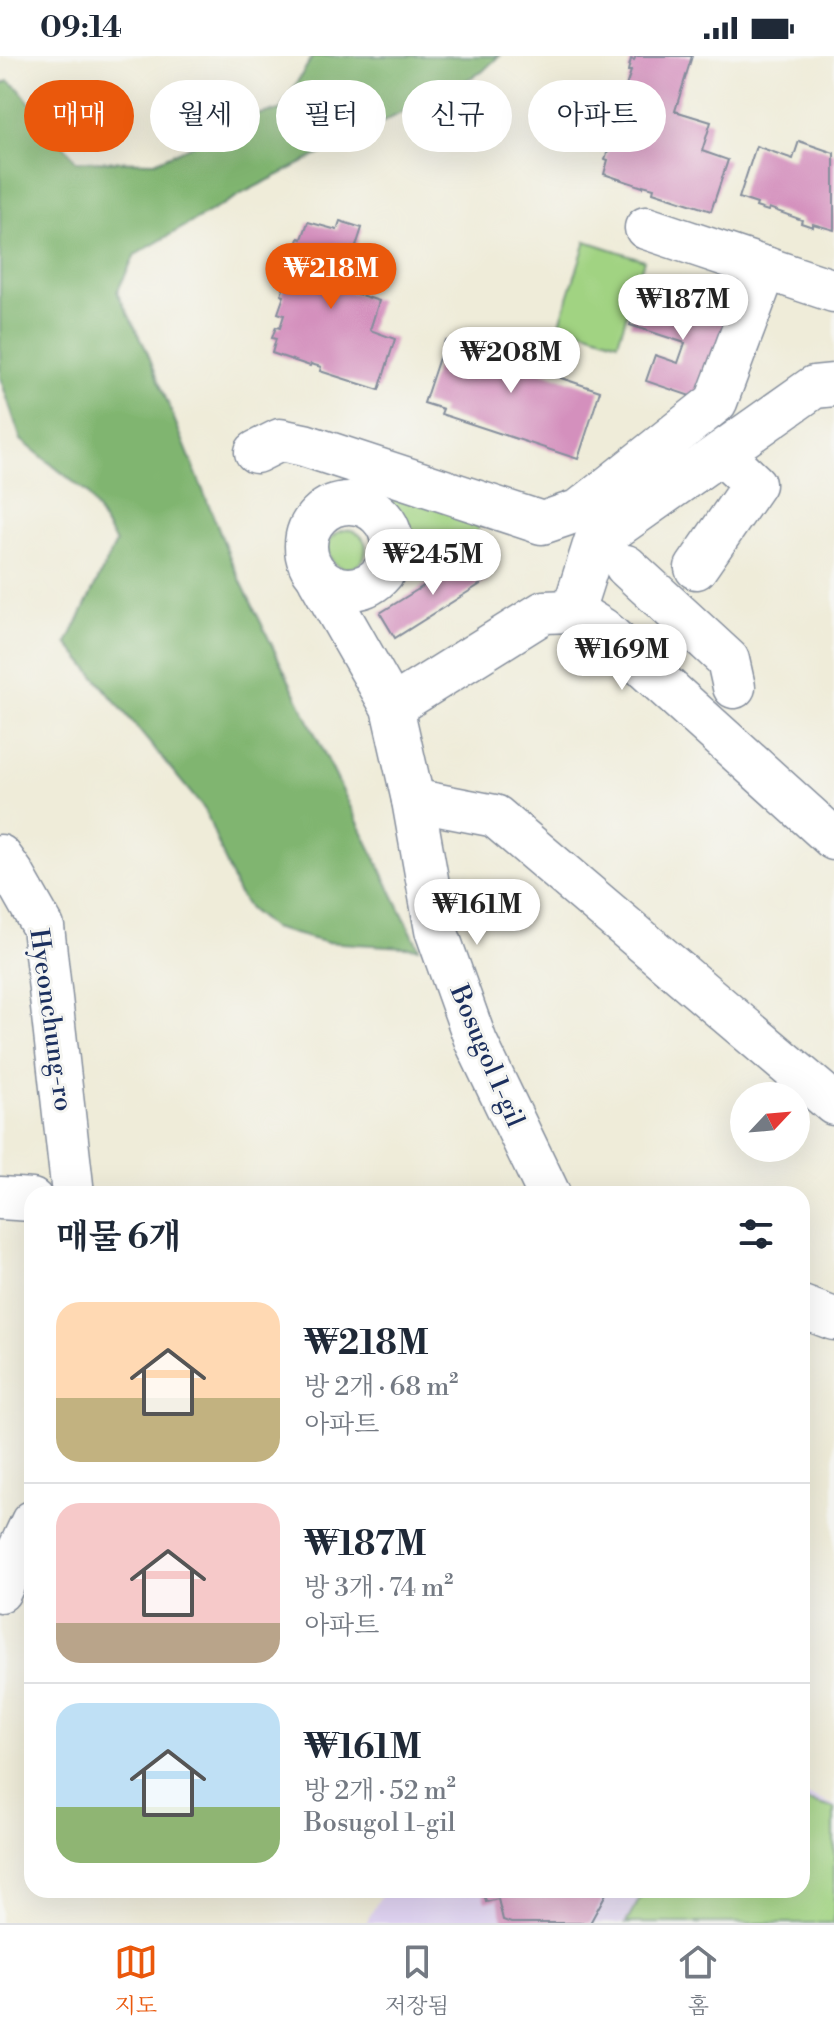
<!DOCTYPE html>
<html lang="ko">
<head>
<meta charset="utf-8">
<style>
  :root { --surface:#fff; --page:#f2f2f3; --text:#1f2937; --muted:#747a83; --line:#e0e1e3; --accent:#ea580c }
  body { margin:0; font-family:"Libre Bodoni","Noto Serif KR",serif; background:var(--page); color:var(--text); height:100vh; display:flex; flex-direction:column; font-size:30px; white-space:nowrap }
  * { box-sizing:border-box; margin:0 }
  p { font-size:26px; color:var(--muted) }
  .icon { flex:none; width:44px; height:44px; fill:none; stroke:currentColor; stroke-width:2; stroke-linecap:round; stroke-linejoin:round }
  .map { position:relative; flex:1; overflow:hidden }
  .drawer { position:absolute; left:24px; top:1130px; width:786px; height:712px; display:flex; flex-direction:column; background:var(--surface); border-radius:24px; box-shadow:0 8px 32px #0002 }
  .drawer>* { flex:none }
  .top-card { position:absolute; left:24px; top:24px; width:786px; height:72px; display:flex; gap:16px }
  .needle { width:52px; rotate:64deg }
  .fabs { position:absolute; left:730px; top:1026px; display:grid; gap:16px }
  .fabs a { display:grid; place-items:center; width:80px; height:80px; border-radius:50%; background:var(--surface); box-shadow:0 8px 32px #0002; font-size:40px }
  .price { position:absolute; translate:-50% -68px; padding:0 18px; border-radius:28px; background:#fff; color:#222; font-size:26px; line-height:52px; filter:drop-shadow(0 2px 4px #0008) }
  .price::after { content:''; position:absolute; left:50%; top:48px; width:24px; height:18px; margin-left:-12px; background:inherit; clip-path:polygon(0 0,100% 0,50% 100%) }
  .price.selected { background:var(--accent); color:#fff }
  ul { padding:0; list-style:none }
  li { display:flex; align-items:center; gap:24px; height:200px; padding:0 32px }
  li+li { border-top:2px solid var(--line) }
  li span { display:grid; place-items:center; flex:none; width:224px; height:160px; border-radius:24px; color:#555 }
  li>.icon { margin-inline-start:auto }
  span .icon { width:96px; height:96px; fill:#fffc; stroke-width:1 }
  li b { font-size:34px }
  h2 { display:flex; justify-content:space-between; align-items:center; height:96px; padding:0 32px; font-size:34px }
  .pill { padding:0 28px; border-radius:36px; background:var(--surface); box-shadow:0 8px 32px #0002; font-size:28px; line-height:72px }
  .pill.selected { background:var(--accent); color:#fff }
  .status { display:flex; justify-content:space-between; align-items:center; height:56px; padding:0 40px; background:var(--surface); direction:ltr }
  .status svg { height:22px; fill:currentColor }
  .tabs { display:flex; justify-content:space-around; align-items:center; height:112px; border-top:2px solid var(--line); background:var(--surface); font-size:22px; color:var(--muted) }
  .tabs a { display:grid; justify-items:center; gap:4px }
  .tabs .selected { color:var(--accent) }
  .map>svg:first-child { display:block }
  .built { fill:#e1d4f3 }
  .green { fill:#a1d382; stroke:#5e8170; stroke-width:2 }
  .forest { fill:#80b570; stroke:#4e7267; stroke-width:2 }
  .building { fill:#d490bd }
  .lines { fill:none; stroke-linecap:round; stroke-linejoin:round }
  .minor-casing { stroke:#858e9c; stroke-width:45 }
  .minor { stroke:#fff; stroke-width:42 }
  .labels { text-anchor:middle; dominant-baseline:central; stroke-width:6; stroke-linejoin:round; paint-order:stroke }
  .street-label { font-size:26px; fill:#1b2f5e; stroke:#f6f6f2 }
</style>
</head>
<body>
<div class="status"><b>09:14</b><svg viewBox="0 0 49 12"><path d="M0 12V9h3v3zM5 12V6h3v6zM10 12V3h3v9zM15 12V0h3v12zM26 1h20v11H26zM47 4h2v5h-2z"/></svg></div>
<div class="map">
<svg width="834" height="1867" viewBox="0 0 834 1867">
  <rect width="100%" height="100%" fill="#f6f6f2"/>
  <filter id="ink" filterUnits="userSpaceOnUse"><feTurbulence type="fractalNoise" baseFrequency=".0125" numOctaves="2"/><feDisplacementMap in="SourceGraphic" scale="16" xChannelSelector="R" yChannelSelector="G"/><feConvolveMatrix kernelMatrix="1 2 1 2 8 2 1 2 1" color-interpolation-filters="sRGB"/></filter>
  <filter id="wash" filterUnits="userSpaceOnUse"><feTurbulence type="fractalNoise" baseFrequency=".006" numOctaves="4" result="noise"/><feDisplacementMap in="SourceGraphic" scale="32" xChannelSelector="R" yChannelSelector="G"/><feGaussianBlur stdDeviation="1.8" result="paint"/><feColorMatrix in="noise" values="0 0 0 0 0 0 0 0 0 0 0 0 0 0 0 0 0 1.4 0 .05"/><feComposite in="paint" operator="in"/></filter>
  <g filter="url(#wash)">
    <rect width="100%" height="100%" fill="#efecd9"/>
    <!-- built -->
    <polygon class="built" points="802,1737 834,1749 834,1867 366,1867 384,1834 802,1834"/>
    <!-- green -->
    <g class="green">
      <polygon points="586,185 644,204 618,286 560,267"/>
      <polygon points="385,433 482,461 473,488 460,496 456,491 430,506 406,469 397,470 389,456 381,447"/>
      <circle cx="347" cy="493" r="19"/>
      <polygon points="802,1744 834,1752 834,1867 626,1867 645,1834 802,1834"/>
    </g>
    <!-- forest -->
    <polygon class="forest" points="313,0 499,0 482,16 245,136 135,199 117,236 146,293 233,509 419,892 324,886 272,872 249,853 237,835 205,754 67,587 116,487 87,437 21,384 0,321 0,29 8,25 19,33 76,105 155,106 194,88 209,76 235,69 255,59 280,54"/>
    <g id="blocks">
      <!-- building -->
      <g class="building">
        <polygon points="636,0 692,0 675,55 711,66 702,95 728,104 711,155 653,136 654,132 643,129 643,131 604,118 608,104 605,103 609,92 612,93 616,80 610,78 616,61 614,60 617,49 620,49 631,15 628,15 631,3 634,4"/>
        <polygon points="799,85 834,97 834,174 813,168 813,171 801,167 802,164 769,152 768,155 756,151 757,148 739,142 756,90 793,103"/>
        <polygon points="340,165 362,172 342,233 379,245 370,274 395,283 379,334 320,315 321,311 311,308 310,310 272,297 276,283 272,282 276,271 280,272 284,259 278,257 284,240 281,239 285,228 288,228 299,195 296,194 299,182 302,183 308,166 337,174"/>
        <polygon points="641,236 703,257 706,248 731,257 702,344 646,325 655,299 678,307 685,287 630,269"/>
        <polygon points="471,275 527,294 522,309 600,335 578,403 441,358 443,353 424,347 445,284 465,291"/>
        <polygon points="472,500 487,524 395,582 380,557"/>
        <polygon points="483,1834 608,1834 590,1867 511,1867 503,1864 498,1843 486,1846"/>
      </g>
    </g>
  </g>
  <g filter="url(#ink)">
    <use href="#blocks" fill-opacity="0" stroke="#858e9c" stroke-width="2"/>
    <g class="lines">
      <!-- minor casing -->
      <g class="minor-casing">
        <g id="minor">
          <polyline points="646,172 834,235"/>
          <polyline points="256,396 280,384 304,389 542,467 580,454 716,346 766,212"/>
          <circle cx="349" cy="490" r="43"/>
          <polyline points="626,510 728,604 734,631"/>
          <polyline points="696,512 754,428 721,397"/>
          <polyline points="319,523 392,651 413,744 436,874 476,986 549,1138"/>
          <polyline points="573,555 595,486 814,331 834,329"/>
          <polyline points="392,651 544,556 573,555 602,573 834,783"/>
          <polyline points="413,744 495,760 834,1048"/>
          <polyline points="0,800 13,818 43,871 73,1138"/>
          <polyline points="0,1142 32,1144"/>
          <polyline points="802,1251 834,1263"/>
          <polyline points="0,1535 32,1466"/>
        </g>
      </g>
      <!-- minor -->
      <use href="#minor" class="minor"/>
    </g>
  </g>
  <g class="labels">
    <!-- street labels -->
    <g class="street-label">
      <text transform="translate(51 964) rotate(82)">Hyeonchung-ro</text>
      <text transform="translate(487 1000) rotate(67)">Bosugol 1-gil</text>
    </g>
  </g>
</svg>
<div class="fabs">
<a><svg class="needle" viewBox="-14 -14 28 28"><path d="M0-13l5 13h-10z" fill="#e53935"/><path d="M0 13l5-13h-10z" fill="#747a83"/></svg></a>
</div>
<b class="price selected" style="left:331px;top:255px">₩218M</b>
<b class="price" style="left:683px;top:286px">₩187M</b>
<b class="price" style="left:511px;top:339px">₩208M</b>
<b class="price" style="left:433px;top:541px">₩245M</b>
<b class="price" style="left:622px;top:636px">₩169M</b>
<b class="price" style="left:477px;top:891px">₩161M</b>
<div class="top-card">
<a class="pill selected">매매</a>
<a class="pill">월세</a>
<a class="pill">필터</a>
<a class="pill">신규</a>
<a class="pill">아파트</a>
</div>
<section class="drawer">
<h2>매물 6개<svg class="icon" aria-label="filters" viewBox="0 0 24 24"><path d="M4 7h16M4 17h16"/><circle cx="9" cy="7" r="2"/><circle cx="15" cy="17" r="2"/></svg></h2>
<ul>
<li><span style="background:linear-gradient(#ffd9b3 60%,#c2b280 0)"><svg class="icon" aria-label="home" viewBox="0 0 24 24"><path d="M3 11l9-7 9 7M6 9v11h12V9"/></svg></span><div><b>₩218M</b><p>방 2개 · 68 m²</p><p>아파트</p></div></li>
<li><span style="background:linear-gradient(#f6c9c9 75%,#b9a48a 0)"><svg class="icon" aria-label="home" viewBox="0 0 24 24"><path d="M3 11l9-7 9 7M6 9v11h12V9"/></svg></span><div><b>₩187M</b><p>방 3개 · 74 m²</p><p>아파트</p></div></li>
<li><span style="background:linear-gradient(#bfe0f5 65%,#8fb573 0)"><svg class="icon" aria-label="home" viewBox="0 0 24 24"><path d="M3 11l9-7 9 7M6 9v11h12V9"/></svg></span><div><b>₩161M</b><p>방 2개 · 52 m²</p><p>Bosugol 1-gil</p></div></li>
</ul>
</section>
</div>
<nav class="tabs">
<a class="selected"><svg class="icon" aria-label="map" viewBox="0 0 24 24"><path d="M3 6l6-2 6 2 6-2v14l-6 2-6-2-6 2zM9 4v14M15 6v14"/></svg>지도</a>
<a><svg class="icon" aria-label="saved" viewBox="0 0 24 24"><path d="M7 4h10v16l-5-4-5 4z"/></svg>저장됨</a>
<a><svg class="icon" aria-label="home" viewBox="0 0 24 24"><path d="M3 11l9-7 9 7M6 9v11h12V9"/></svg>홈</a>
</nav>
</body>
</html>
